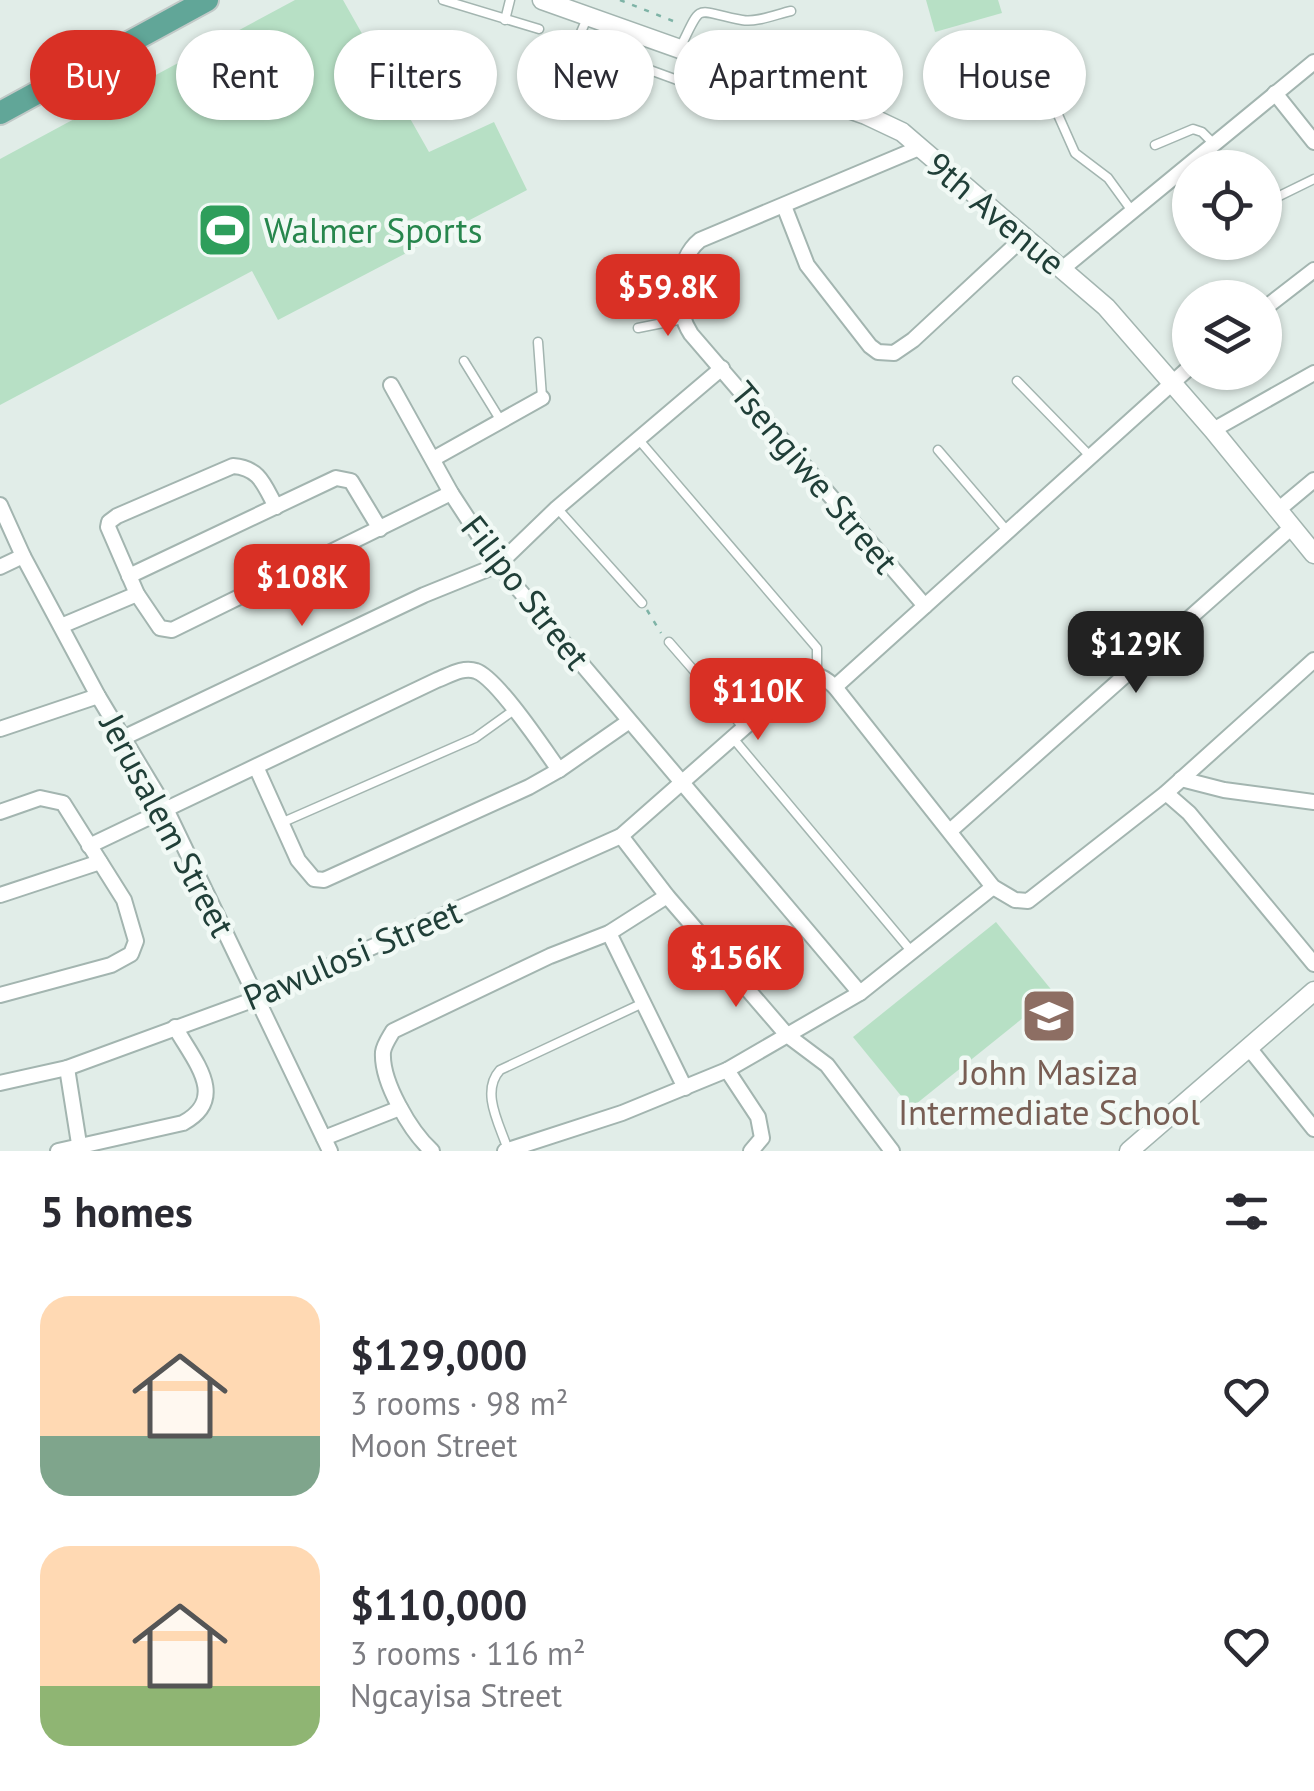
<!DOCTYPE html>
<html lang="en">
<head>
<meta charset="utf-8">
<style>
  :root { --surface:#fff; --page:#f7f7f7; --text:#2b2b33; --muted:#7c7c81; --accent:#d93025 }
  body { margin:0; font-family:"PT Sans",sans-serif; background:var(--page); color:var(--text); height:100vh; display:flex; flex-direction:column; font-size:38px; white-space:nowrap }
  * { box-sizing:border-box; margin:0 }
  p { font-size:32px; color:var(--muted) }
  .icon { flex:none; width:55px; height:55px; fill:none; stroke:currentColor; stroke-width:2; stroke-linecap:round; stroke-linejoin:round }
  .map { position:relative; height:1151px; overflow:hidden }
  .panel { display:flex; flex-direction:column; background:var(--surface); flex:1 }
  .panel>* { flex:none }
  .guide { position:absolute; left:30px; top:30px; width:1255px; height:90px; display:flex; gap:20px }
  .buttons { position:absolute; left:1172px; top:150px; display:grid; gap:20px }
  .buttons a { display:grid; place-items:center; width:110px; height:110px; border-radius:50%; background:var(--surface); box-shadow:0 2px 8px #0004; font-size:50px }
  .price { position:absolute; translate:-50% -85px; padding:0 22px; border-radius:20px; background:var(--accent); color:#fff; font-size:32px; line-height:65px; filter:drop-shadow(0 2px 5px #0008) }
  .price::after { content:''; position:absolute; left:50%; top:60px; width:30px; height:22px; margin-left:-15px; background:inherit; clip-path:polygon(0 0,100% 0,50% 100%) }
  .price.selected { background:#222; color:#fff }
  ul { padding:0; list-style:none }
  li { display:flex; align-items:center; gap:30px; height:250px; padding:0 40px }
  li span { display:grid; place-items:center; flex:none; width:280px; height:200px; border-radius:30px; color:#555 }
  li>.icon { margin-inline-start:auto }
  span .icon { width:120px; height:120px; fill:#fffc; stroke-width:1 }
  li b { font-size:42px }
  h2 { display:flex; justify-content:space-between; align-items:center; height:120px; padding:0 40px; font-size:42px }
  .chip { padding:0 35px; border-radius:45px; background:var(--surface); box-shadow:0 2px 8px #0004; font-size:35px; line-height:90px }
  .chip.selected { background:var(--accent); color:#fff }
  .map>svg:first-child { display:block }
  .green { fill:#b7e0c5 }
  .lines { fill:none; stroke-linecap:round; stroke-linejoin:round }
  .service-casing { stroke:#a3b5b0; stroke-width:11 }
  .minor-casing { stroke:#a3b5b0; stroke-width:18 }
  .tertiary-casing { stroke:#a3b5b0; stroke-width:21 }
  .primary-casing { stroke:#c1c9c7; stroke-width:26 }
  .path { stroke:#7eb3a6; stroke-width:2.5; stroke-dasharray:5 8; stroke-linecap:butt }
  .service { stroke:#fff; stroke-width:8 }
  .minor { stroke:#fff; stroke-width:14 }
  .tertiary { stroke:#fff; stroke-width:18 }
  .primary { stroke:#61a698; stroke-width:22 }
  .labels { text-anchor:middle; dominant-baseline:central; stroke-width:9; stroke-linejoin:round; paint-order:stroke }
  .street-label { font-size:35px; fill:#203f38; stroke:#f1f9f5 }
  .leisure-label { font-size:35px; fill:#27864d; stroke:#f1f9f5; text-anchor:start }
  .education-label { font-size:35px; fill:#785e54; stroke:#f1f9f5 }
</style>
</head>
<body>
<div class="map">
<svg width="1314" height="1151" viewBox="0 0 1314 1151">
  <rect width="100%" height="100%" fill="#e1ede8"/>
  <!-- green -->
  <g class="green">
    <polygon points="295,0 343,0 429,152 494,122 527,190 278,320 252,271 0,405 0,159"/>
    <polygon points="926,0 998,0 1002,13 935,32"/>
    <polygon points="996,922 1054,993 911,1108 853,1037"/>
  </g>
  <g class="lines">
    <!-- service casing -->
    <g class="service-casing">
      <g id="service">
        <polyline points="443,0 539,29"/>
        <polyline points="587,18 579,37 584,46 691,85"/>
        <polyline points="505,20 510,0"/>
        <path d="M679 50C704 0 692 11 742 20 756 23 777 14 791 11"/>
        <polyline points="1051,99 1075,153 1108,178 1132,211"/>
        <polyline points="1155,145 1193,129 1202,132 1214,144"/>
        <polyline points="1265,203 1314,179"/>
        <polyline points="638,328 683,319"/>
        <polyline points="538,342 542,397"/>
        <polyline points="464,361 501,421"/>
        <polyline points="1017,381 1090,456"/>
        <polyline points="639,440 817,648 817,674"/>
        <polyline points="938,450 1009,533"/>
        <polyline points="557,508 642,603"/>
        <polyline points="669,642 743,727"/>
        <polyline points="732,737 912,952"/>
        <polyline points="281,823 475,738 514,710"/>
        <path d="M508 1150C500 1125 480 1092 500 1070L643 1003"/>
      </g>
    </g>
    <!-- minor casing -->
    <g class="minor-casing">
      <g id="minor">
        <polyline points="1275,93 1314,142"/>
        <path d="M919 148 700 240C675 260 674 308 691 334L925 606"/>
        <polyline points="784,206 807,265 870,346 878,352 894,353 913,340 1024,237"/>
        <polyline points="1062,269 1314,62"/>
        <polyline points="1265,308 1314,270"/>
        <polyline points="391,385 451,493 498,565 860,993"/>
        <polyline points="1213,430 1314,373"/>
        <polyline points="433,459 542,398"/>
        <polyline points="0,505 23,556 98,696 166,809 330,1151"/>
        <path d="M276 507C264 485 260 468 233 466L117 516 109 522 108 527 137 594 160 628 172 630 451 493"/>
        <polyline points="1278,510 1314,480"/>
        <polyline points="0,567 23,556"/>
        <polyline points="129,576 336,478 351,481 380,529"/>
        <polyline points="61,626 137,594"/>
        <polyline points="835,687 1190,367"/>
        <polyline points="0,729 98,696"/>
        <polyline points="125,737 424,595 498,565 557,508 722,368"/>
        <polyline points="257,769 298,860 314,879 324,880 529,787 559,770 628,722"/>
        <polyline points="1181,779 1224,790 1314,802"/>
        <polyline points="1166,793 1189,813 1314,964"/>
        <polyline points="0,812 40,798 63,803 124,900 136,941 131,954 111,965 0,995"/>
        <polyline points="950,831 1292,527"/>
        <polyline points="621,836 667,896 787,1035 827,1065 892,1151"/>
        <path d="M89 846 437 680C448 676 463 666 476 671 497 678 544 749 559 770"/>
        <polyline points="0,895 100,862"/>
        <polyline points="609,933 685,1088"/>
        <polyline points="1249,1048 1314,1129"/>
        <polyline points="67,1068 80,1150"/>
        <polyline points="727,1070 758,1117 762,1138 751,1151"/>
        <path d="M0 1083 67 1068 258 998 621 836 796 682C812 671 820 673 835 687L993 887 1015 900 1028 901 1166 793 1314 660"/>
        <polyline points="324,1138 400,1108"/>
        <path d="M58 1151 183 1123C229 1098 194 1061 175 1027"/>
        <path d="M432 1151C411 1132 381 1082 383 1052 384 1045 389 1038 393 1031L550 956 609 933 667 896"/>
        <polyline points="505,1151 622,1113 727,1070 860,993 993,887"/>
      </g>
    </g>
    <!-- tertiary casing -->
    <g class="tertiary-casing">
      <g id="tertiary">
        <polyline points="542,0 866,115 902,132 1106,307 1213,430 1314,554"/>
        <polyline points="1129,1151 1314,991"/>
      </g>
    </g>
    <!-- primary casing -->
    <g class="primary-casing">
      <polyline id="primary" points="0,113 207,0"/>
    </g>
    <!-- path -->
    <g class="path">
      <polyline points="620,0 678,23"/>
      <polyline points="647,610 661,633"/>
    </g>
    <!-- service -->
    <use href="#service" class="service"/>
    <!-- minor -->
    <use href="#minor" class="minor"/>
    <!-- tertiary -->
    <use href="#tertiary" class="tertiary"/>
    <!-- primary -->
    <use href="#primary" class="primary"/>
  </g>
  <!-- icons -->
  <defs>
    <g id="stadium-square" transform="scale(2.875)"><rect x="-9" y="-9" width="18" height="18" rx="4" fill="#2e9e5b" stroke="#f1f9f5"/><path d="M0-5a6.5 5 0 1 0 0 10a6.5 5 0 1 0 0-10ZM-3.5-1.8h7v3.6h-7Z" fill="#fff"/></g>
    <g id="school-square" transform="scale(2.875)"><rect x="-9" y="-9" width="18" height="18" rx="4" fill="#8d6e63" stroke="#f1f9f5"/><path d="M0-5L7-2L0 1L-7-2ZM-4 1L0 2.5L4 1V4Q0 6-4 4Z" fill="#fff"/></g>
  </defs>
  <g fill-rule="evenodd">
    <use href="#stadium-square" x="225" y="230"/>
    <use href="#school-square" x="1049" y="1016"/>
  </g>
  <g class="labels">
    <!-- street labels -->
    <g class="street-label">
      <text transform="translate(996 213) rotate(40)">9th Avenue</text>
      <text transform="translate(815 477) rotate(50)">Tsengiwe Street</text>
      <text transform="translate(526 592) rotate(52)">Filipo Street</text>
      <text transform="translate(168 825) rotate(62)">Jerusalem Street</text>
      <text transform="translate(352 954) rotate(-23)">Pawulosi Street</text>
    </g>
    <!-- leisure labels -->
    <g class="leisure-label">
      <text x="264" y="230">Walmer Sports</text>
    </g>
    <!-- education labels -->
    <g class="education-label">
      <text x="1049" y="1072">John Masiza<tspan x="1049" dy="40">Intermediate School</tspan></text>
    </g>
  </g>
</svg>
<div class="buttons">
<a><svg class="icon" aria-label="locate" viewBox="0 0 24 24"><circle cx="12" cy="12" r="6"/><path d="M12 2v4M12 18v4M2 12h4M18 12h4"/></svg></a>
<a><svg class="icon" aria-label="layers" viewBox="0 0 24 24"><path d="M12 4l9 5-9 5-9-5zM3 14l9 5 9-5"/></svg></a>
</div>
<b class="price" style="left:668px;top:339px">$59.8K</b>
<b class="price" style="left:302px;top:629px">$108K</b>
<b class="price selected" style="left:1136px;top:696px">$129K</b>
<b class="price" style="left:758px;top:743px">$110K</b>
<b class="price" style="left:736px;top:1010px">$156K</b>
<div class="guide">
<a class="chip selected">Buy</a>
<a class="chip">Rent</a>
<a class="chip">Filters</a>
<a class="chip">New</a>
<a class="chip">Apartment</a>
<a class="chip">House</a>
</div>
</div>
<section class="panel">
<h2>5 homes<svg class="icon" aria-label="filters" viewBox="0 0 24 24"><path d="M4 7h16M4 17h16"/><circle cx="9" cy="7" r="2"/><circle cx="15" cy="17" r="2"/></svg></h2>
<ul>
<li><span style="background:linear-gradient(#ffd9b3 70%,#7fa58c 0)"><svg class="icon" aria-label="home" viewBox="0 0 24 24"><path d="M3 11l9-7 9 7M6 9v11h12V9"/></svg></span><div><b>$129,000</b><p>3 rooms · 98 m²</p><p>Moon Street</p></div><svg class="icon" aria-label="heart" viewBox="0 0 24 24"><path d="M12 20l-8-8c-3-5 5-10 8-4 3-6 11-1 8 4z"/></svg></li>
<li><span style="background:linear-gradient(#ffd9b3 70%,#8fb573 0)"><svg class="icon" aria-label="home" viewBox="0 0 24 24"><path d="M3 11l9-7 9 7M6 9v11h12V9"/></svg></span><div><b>$110,000</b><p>3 rooms · 116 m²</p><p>Ngcayisa Street</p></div><svg class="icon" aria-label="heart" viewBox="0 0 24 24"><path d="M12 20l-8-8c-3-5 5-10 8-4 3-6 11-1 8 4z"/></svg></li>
</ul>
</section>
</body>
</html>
